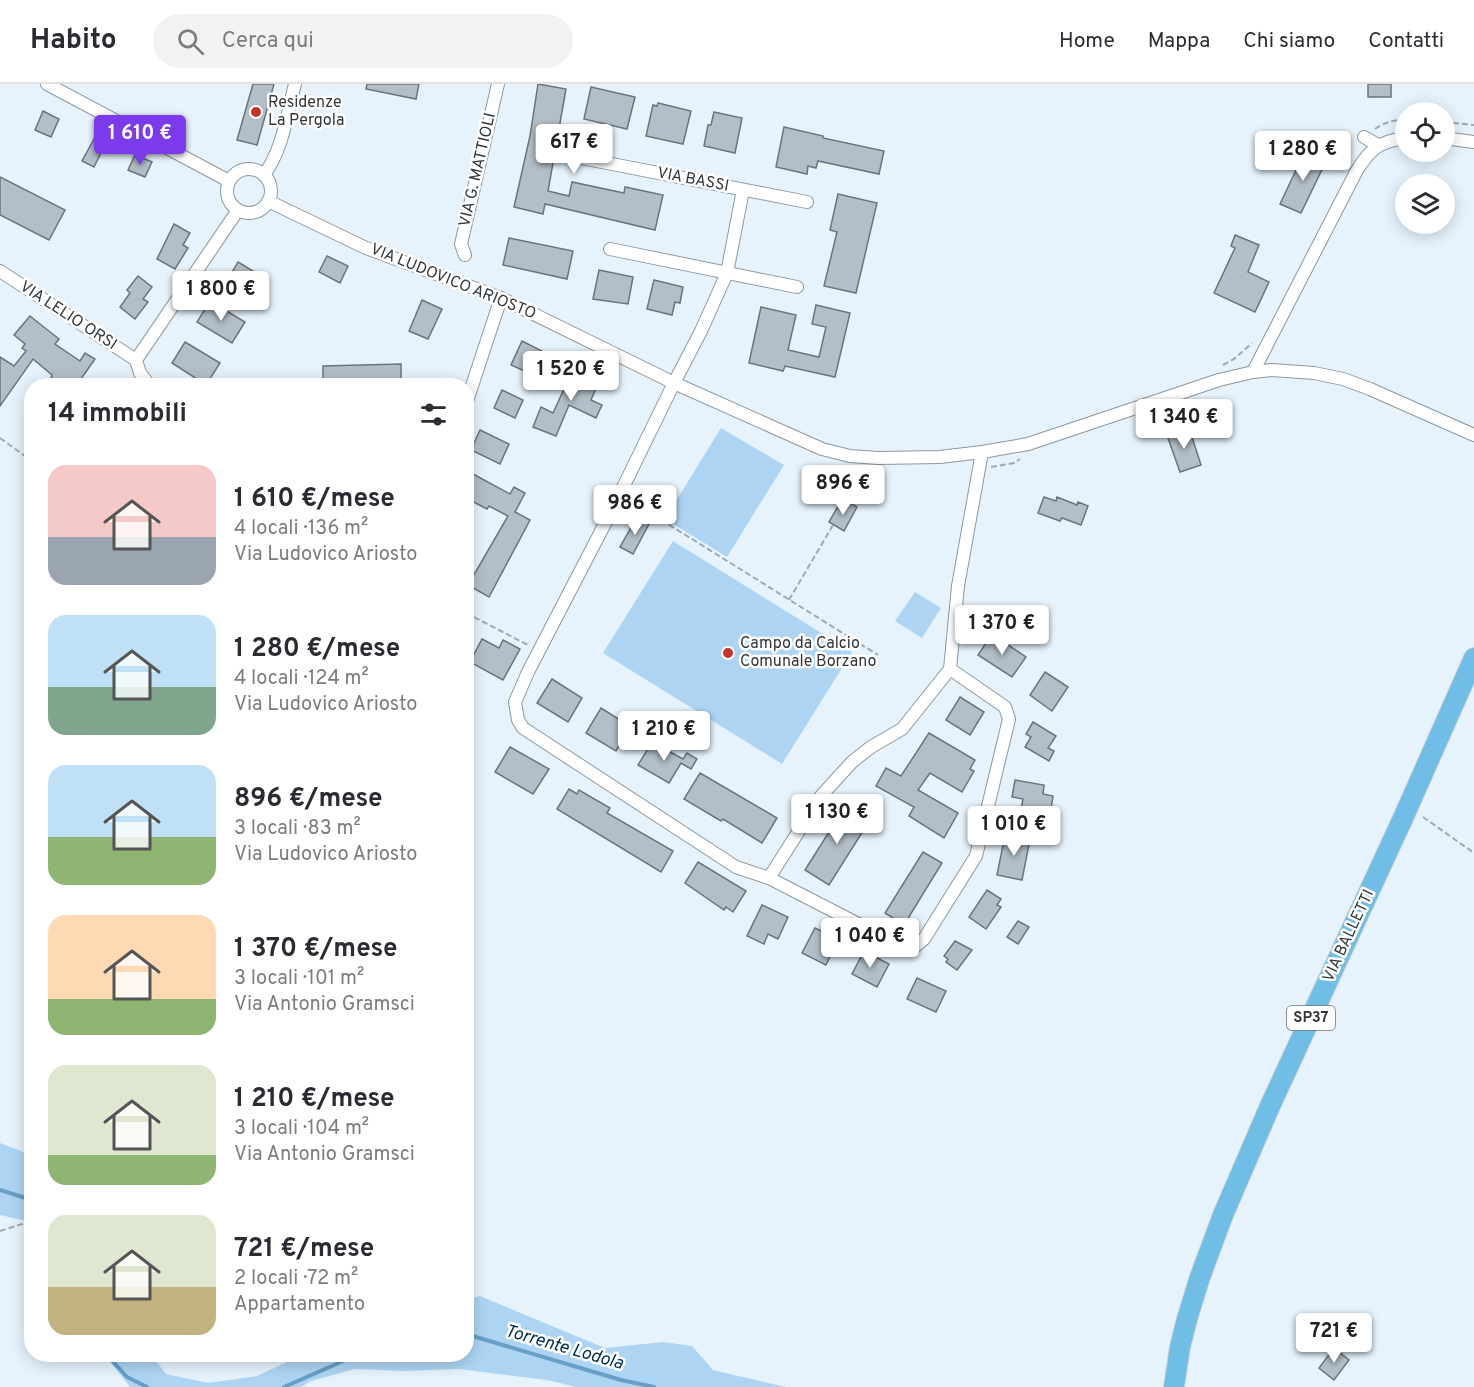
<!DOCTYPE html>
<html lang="it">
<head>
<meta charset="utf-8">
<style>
  :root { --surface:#fff; --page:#f2f2f3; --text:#2b2b33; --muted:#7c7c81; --line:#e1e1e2; --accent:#7c3aed }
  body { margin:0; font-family:Overpass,sans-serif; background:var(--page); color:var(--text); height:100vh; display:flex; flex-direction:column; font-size:22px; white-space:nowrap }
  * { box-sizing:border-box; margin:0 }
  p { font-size:20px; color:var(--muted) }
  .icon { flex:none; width:33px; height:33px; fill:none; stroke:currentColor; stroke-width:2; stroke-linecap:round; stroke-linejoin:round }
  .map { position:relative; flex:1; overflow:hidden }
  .sheet { position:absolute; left:24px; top:294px; width:450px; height:984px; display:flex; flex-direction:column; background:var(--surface); border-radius:24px; box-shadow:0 3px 15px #0003 }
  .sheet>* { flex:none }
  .controls { position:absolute; left:1395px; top:18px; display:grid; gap:12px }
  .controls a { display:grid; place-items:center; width:60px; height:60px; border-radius:50%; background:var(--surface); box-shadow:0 3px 15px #0003; font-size:30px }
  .price { position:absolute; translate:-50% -51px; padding:0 14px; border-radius:6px; background:#fff; color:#222; font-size:20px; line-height:39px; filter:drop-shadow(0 2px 3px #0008) }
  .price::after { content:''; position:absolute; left:50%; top:36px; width:18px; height:14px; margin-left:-9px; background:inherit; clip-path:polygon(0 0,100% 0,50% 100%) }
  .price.on { background:var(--accent); color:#fff }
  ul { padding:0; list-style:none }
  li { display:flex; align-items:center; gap:18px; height:150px; padding:0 24px }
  li span { display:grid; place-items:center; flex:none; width:168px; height:120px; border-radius:18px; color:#555 }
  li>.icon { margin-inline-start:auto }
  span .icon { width:72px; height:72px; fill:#fffc; stroke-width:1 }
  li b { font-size:26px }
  h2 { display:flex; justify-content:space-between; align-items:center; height:72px; padding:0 24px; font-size:26px }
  header { display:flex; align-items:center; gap:36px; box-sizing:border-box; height:84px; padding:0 30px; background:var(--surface); border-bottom:2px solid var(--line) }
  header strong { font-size:28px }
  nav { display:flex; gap:33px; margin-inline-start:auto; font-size:21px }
  .search { width:420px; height:54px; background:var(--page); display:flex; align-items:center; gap:15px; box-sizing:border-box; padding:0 21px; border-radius:33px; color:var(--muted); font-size:22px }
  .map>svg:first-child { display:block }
  .green { fill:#add5f3 }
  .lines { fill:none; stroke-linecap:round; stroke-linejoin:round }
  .stream { stroke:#679fc6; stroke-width:4 }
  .building { fill:#b3bfc8; stroke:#69757d; stroke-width:1.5 }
  .street-casing { stroke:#8c98a1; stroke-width:14 }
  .primary-casing { stroke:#d2d3d4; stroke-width:22 }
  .path { stroke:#9fa9b1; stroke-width:2; stroke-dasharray:6 3; stroke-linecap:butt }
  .street { stroke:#fff; stroke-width:12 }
  .primary { stroke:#70bde5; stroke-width:20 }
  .poi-dot { fill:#c23526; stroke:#fff; stroke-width:2 }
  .labels { text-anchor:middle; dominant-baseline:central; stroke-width:5; stroke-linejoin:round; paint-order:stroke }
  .shield { fill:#fff; stroke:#707376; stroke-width:1.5 }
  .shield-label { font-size:15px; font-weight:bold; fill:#32373b }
  .poi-label { font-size:16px; fill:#32373b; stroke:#fff; text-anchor:start }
  .street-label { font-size:16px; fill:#32373b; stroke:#fff }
  .water-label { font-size:18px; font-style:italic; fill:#002d47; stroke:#fff }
</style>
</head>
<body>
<header>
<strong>Habito</strong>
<div class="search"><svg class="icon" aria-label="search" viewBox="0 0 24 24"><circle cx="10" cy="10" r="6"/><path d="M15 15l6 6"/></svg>Cerca qui</div>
<nav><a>Home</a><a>Mappa</a><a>Chi siamo</a><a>Contatti</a></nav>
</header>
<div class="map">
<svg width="1474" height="1303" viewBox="0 0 1474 1303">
  <rect width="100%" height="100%" fill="#e6f3fd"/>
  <!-- green -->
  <g class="green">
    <polygon points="721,344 784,381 727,473 665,435"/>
    <polygon points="673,457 852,568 782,680 603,569"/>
    <polygon points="915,508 941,524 922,554 895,537"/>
    <polygon points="0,1059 31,1071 31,1138 0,1131"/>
    <polygon points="480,1212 605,1264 663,1258 692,1262 713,1286 786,1303 576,1303 547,1296 459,1285 406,1287 355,1285 311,1297 301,1303 130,1303 105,1271 151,1271 166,1290 208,1299 257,1292 302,1271 466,1270 467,1216"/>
  </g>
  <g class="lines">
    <!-- stream -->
    <g class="stream">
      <polyline points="0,1106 32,1116"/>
      <polyline points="466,1250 621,1296 654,1303"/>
      <polyline points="106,1270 127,1293 147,1303"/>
      <polyline points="284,1303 359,1270"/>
    </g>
  </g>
  <!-- building -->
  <g class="building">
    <polygon points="253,0 274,0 257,61 237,56"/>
    <polygon points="367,0 419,0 416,15 366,5"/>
    <polygon points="538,0 566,5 548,107 569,112 572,98 624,109 625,103 663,111 655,146 545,120 543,130 514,123 530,52"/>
    <rect x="1368" y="0" width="23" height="13"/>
    <polygon points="591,3 635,13 627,45 584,35"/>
    <polygon points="658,19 691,27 683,60 646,52 653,21 657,22"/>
    <polygon points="43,27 59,35 51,53 35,46"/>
    <polygon points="714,28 742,34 735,69 704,62 708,41 711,41"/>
    <polygon points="784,43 823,52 823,54 884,67 879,90 818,77 816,84 808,82 807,90 776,83"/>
    <polygon points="94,55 105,61 94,83 82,77"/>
    <polygon points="1305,67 1326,77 1301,129 1280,120"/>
    <polygon points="135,71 152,78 145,93 128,86"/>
    <polygon points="0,93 65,126 49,156 0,131"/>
    <polygon points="838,110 877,119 856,209 824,202 837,148 830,146"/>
    <polygon points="174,140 190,149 183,161 188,164 175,185 157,175"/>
    <polygon points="1235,151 1259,161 1248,188 1269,198 1255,228 1214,209 1235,164 1231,162"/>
    <polygon points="509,154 573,167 567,195 503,181"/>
    <polygon points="327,172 348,182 340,199 319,188"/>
    <polygon points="238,178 268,196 258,213 247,206 244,212 225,200"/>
    <polygon points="599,186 633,193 628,220 593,215"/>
    <polygon points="138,192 152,203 143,215 148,218 135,235 120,223 130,209 127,206"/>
    <polygon points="654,196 683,203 680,219 675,218 672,231 647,225"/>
    <polygon points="422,216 442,225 428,255 409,247"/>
    <polygon points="210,217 245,238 232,259 197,238"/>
    <polygon points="816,221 850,229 835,293 785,282 783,287 749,279 761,223 796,231 788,266 819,273 826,243 812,240"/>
    <polygon points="30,232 59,255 55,260 80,277 85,269 95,275 76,302 64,302 51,293 52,291 33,275 0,322 0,273 14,282 26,267 22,264 25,260 14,251"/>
    <polygon points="522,257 542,267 531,290 511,281"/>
    <polygon points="185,258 220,279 206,301 172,279"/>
    <polygon points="401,280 401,302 323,302 323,282"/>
    <polygon points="574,283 600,295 591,316 602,321 596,334 569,321 556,352 533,343 541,323 553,329"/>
    <polygon points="502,306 523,316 515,334 494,324"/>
    <polygon points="1189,344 1201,381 1180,388 1167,351"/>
    <polygon points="480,346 509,360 500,380 471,366"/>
    <polygon points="473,390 510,410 514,403 525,409 515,428 530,436 489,513 468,501 508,432 489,422 487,425 466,414 466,402"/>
    <polygon points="1044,413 1056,417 1057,413 1077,421 1078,418 1088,422 1081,441 1062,434 1060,437 1038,429"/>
    <polygon points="847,417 857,423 844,447 829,438 837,424 842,426"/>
    <polygon points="637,433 649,440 633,470 620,463"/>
    <polygon points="992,550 1026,573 1012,593 978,571"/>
    <polygon points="482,555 499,564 503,556 520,565 503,596 470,578"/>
    <polygon points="1045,588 1068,603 1052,627 1030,611"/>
    <polygon points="552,595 582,614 568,638 537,619"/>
    <polygon points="960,613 984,628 970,651 946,636"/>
    <polygon points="601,624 631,643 616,667 586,649"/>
    <polygon points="1033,638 1056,652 1048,664 1054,667 1049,677 1025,663 1031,653 1026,650"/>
    <polygon points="929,649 975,676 970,685 974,687 962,708 930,689 918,706 958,729 944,754 909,732 914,723 876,702 886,684 901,692"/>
    <polygon points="652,658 683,675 687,669 697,675 691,685 681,679 669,699 638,681"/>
    <polygon points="510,663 549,685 533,710 495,688"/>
    <polygon points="700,689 777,734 762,759 723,735 721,737 684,715"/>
    <polygon points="1015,696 1044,701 1043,710 1053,712 1050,731 1021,726 1023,715 1012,713"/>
    <polygon points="569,705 577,710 579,706 610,724 607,729 673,767 661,788 557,725"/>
    <polygon points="846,721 870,736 829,801 805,786"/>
    <polygon points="1005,751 1030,755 1022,796 997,791"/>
    <polygon points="923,768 942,779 904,841 885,829"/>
    <polygon points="698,778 746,807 733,828 726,823 724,826 685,799"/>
    <polygon points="987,806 1001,815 997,821 1001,823 986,845 969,833"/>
    <polygon points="762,821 788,833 778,855 768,850 764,860 747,852"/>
    <polygon points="1018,837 1029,843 1018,860 1007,853"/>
    <polygon points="815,844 838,855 826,881 802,869"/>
    <polygon points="955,857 972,866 957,886 946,878 948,875 944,872"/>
    <polygon points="864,867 889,880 877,903 852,890"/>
    <polygon points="917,894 946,907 936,928 907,915"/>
    <polygon points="1334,1264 1349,1276 1334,1296 1319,1284"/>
  </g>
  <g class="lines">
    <!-- street casing -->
    <g class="street-casing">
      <g id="street">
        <polyline points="47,0 229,97"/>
        <polyline points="1364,53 1378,61"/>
        <polyline points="1444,54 1474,58"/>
        <polyline points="571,72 807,118"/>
        <circle cx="249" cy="107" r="22"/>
        <path d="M264 91C283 65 287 30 295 0"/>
        <polyline points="743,106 727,189 701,247 674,299 612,426 528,588 515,618 518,636 523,644 736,783 769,794 821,712 852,678 871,663 902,645 950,585 958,502 982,368"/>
        <polyline points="268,117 366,164 501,214 674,299 822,365 850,372 878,374 940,373 982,368 1028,360 1219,296 1253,288 1272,286 1314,289 1343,295 1370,305 1474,351"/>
        <polyline points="610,165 797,203"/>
        <polyline points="465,171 461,160 498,0"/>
        <polyline points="0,187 136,276 238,126"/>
        <polyline points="136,276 140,289 150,302"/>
        <path d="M1253 288 1356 88C1369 66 1379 57 1406 54"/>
        <polyline points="466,320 501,214"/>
        <polyline points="769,794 905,864 912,865 924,855 976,772 1009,635 1005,623 950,585"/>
      </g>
    </g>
    <!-- primary casing -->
    <g class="primary-casing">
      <polyline id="primary" points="1174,1303 1180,1263 1187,1235 1200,1193 1223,1131 1270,1022 1404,732 1474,574"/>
    </g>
    <!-- path -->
    <g class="path">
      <polyline points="1444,38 1474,41"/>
      <path d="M1375 45C1383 39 1395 35 1406 36"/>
      <polyline points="1223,281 1234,275 1252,259"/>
      <polyline points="0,354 32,377"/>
      <polyline points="991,383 1014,379 1020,375"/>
      <polyline points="629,420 655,432 878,571"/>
      <polyline points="789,516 833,441"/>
      <polyline points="466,529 528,561"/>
      <polyline points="1423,733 1474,769"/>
      <polyline points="0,1147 25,1139 32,1128"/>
    </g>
    <!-- street -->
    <use href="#street" class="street"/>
    <!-- primary -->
    <use href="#primary" class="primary"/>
  </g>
  <!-- markers -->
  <g class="poi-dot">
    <circle cx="256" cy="28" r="6"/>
    <circle cx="728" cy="569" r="6"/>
  </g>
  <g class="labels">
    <!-- shield labels -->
    <rect class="shield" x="1287" y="922" width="48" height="24" rx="4.5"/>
    <g class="shield-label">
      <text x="1311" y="934">SP37</text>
    </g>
    <!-- poi labels -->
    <g class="poi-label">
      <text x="268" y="19">Residenze<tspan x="268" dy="18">La Pergola</tspan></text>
      <text x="740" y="560">Campo da Calcio<tspan x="740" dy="18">Comunale Borzano</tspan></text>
    </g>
    <!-- street labels -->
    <g class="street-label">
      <text transform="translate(478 86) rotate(-77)">VIA G. MATTIOLI</text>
      <text transform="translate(693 96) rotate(11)">VIA BASSI</text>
      <text transform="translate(453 198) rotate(22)">VIA LUDOVICO ARIOSTO</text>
      <text transform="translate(68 232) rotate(33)">VIA LELIO ORSI</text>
      <text transform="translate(1349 852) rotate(-65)">VIA BALLETTI</text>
    </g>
    <!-- water labels -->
    <g class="water-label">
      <text transform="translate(564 1264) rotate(16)">Torrente Lodola</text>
    </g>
  </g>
</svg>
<div class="controls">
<a><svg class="icon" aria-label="locate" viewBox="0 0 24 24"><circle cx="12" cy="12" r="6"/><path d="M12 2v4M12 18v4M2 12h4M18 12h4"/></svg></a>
<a><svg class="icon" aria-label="layers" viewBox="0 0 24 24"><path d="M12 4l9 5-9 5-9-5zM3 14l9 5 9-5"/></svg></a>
</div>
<b class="price on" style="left:140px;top:82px">1 610 €</b>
<b class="price" style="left:574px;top:91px">617 €</b>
<b class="price" style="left:1303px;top:98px">1 280 €</b>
<b class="price" style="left:221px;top:238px">1 800 €</b>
<b class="price" style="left:571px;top:318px">1 520 €</b>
<b class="price" style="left:1184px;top:366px">1 340 €</b>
<b class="price" style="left:843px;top:432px">896 €</b>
<b class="price" style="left:635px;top:452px">986 €</b>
<b class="price" style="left:1002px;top:572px">1 370 €</b>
<b class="price" style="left:664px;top:678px">1 210 €</b>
<b class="price" style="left:837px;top:761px">1 130 €</b>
<b class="price" style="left:1014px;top:773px">1 010 €</b>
<b class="price" style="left:870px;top:885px">1 040 €</b>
<b class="price" style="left:1334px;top:1280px">721 €</b>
<section class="sheet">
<h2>14 immobili<svg class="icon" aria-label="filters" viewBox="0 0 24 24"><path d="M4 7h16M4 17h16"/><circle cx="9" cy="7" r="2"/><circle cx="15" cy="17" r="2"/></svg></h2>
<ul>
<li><span style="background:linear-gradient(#f6c9c9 60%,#9aa5b1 0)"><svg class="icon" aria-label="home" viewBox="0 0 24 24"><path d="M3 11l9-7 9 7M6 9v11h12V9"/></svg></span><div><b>1 610 €/mese</b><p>4 locali · 136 m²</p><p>Via Ludovico Ariosto</p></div></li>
<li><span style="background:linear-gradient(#bfe0f5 60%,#7fa58c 0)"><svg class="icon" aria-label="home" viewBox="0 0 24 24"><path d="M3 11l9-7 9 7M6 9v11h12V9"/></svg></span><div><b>1 280 €/mese</b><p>4 locali · 124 m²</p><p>Via Ludovico Ariosto</p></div></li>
<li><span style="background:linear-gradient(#bfe0f5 60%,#8fb573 0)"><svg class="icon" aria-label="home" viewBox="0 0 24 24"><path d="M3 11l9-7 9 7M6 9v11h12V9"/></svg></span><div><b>896 €/mese</b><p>3 locali · 83 m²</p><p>Via Ludovico Ariosto</p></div></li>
<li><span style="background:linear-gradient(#ffd9b3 70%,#8fb573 0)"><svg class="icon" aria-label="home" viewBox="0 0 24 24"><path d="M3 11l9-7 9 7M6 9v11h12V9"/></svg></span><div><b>1 370 €/mese</b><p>3 locali · 101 m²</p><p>Via Antonio Gramsci</p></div></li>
<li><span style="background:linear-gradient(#dfe7d0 75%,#8fb573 0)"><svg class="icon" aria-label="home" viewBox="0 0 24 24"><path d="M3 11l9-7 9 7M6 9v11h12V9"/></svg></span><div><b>1 210 €/mese</b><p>3 locali · 104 m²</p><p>Via Antonio Gramsci</p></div></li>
<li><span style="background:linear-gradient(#dfe7d0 60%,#c2b280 0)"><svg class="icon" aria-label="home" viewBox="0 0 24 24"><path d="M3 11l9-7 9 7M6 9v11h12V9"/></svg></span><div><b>721 €/mese</b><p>2 locali · 72 m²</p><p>Appartamento</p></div></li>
</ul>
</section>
</div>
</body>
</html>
